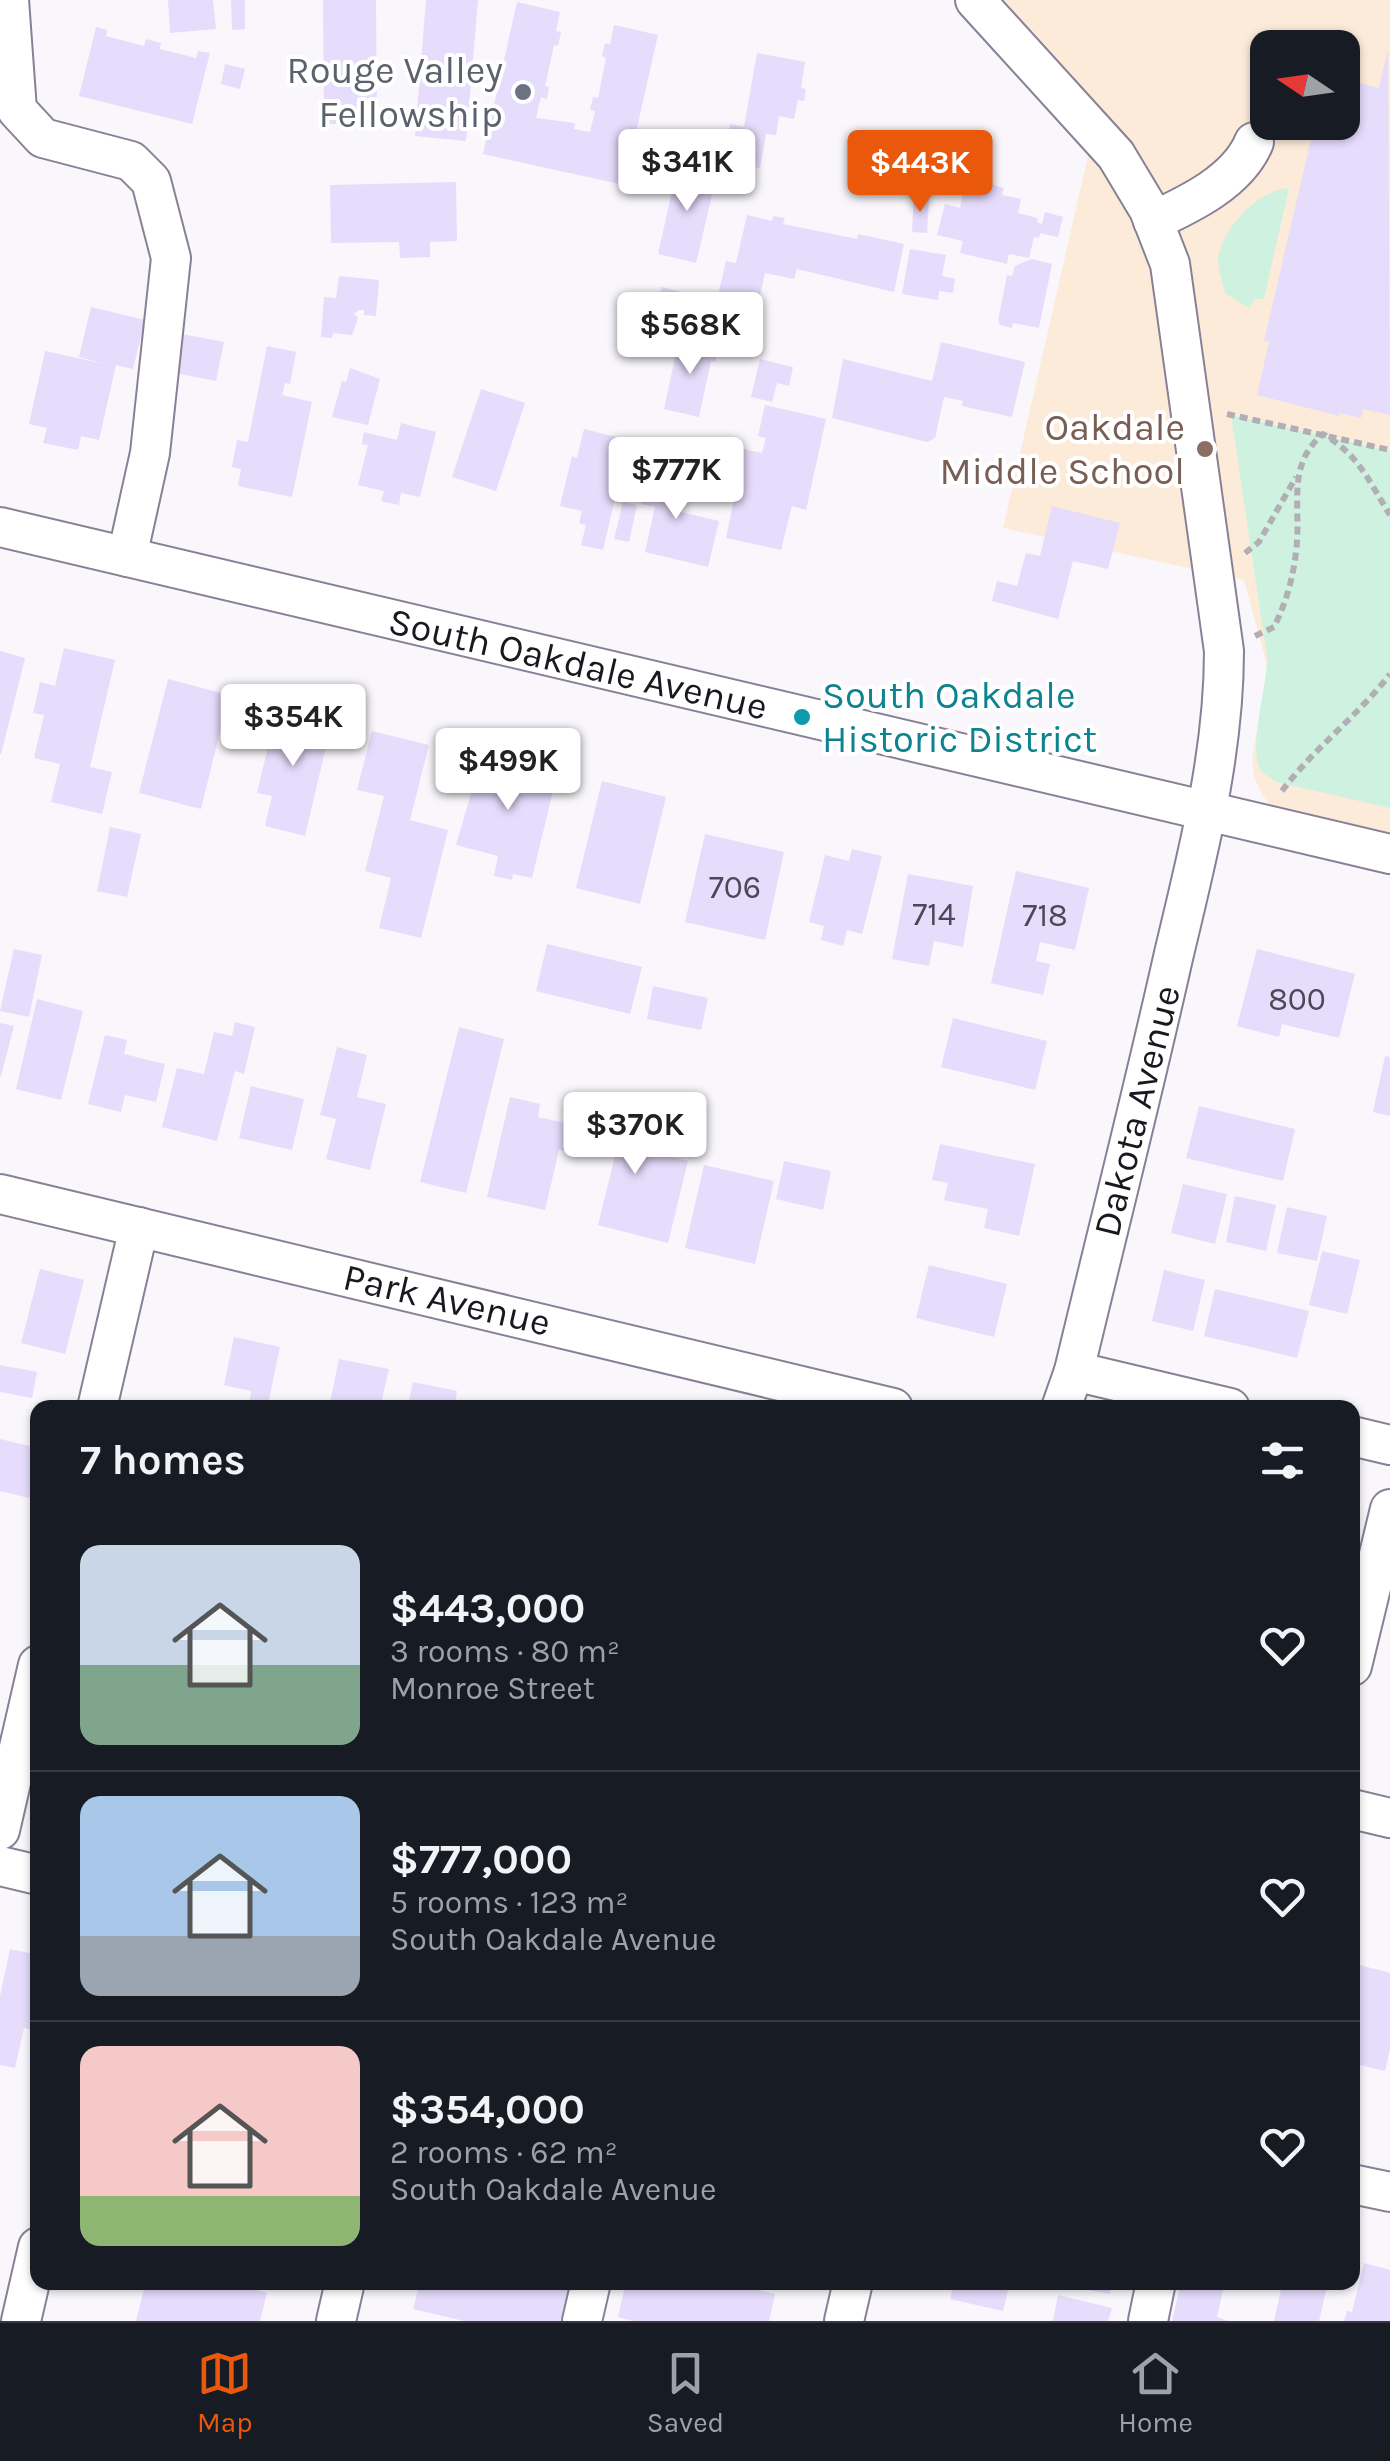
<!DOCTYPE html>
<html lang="en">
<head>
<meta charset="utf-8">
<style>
  :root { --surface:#171b24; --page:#20242c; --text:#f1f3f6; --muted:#9ea1a6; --line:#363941; --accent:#ea580c }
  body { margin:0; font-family:Karla,sans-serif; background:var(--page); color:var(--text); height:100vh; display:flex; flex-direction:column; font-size:38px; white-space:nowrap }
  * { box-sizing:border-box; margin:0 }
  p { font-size:32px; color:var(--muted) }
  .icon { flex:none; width:55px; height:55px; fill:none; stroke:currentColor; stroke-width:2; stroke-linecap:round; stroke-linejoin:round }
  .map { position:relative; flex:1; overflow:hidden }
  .panel { position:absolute; left:30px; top:1400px; width:1330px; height:890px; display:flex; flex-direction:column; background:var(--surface); border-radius:20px; box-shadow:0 2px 8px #0004 }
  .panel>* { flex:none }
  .needle { width:65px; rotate:283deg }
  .buttons { position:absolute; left:1250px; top:30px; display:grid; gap:20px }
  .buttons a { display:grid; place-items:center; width:110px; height:110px; border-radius:20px; background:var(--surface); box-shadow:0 2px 8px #0004; font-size:50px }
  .price { position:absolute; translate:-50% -85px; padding:0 22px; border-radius:10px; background:#fff; color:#222; font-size:32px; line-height:65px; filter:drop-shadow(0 2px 5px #0008) }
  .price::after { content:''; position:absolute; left:50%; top:60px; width:30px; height:22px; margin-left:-15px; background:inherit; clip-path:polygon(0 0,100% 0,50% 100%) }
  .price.on { background:var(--accent); color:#fff }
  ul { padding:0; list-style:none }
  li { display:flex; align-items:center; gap:30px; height:250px; padding:0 50px }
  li+li { border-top:2px solid var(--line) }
  li span { display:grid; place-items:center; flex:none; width:280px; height:200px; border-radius:20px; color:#555 }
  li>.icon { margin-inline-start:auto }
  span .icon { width:120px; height:120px; fill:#fffc; stroke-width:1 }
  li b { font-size:42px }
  h2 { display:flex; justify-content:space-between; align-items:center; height:120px; padding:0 50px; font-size:42px }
  .tabs { display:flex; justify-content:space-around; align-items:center; height:140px; border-top:2px solid var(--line); background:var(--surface); font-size:28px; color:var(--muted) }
  .tabs a { display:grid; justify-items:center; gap:5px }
  .tabs .on { color:var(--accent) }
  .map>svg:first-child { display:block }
  .education { fill:#fdebda; fill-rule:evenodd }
  .green { fill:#cff1df }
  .building { fill:#e6dcfc }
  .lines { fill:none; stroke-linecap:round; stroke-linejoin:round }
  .minor-casing { stroke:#888196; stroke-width:42 }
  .path { stroke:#b1afb5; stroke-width:6; stroke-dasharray:8 5; stroke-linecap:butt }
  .minor { stroke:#fff; stroke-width:38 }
  .worship-dot { fill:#6b7280; stroke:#fff; stroke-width:4 }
  .education-dot { fill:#8d6e63; stroke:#fff; stroke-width:4 }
  .culture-dot { fill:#0f9aa8; stroke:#fff; stroke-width:4 }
  .labels { text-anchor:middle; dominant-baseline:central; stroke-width:8; stroke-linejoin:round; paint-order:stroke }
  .number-label { font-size:32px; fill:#4d4856 }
  .worship-label { font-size:38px; fill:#5b616d; stroke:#fff; text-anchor:end }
  .education-label { font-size:38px; fill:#785e54; stroke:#fff; text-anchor:end }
  .street-label { font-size:38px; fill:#1a171f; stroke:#fff }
  .culture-label { font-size:38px; fill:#0d838f; stroke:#fff; text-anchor:start }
</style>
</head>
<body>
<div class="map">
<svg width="1390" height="2321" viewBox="0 0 1390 2321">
  <rect width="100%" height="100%" fill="#f9f7fc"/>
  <!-- education -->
  <path class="education" d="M993 0H1390V840L1274 810 1263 796 1254 777 1252 758 1268 669 1244 580 1003 528 1098 112ZM1268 48H1342V122H1268Z"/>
  <!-- green -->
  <g class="green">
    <path d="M1289 188 1264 299H1255L1249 308 1225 293C1223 283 1218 270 1218 260 1220 230 1259 189 1289 188Z"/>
    <path d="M1231 415 1390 451V808L1276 782C1271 778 1266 776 1262 772 1246 752 1268 685 1267 657Z"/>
  </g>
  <!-- building -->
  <g class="building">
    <polygon points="168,0 213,0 216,29 170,33"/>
    <polygon points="231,0 245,0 245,29 232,30"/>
    <polygon points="323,0 376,0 377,123 324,124"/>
    <polygon points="426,0 478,0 466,141 415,136"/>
    <polygon points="517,2 560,12 556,31 561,32 558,46 554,45 545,86 549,87 547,99 541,97 536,118 575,123 574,129 590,132 595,111 590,110 593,97 598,98 606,58 602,56 605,43 610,44 614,25 658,35 624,185 483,154"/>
    <polygon points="96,27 107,30 106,36 144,46 146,39 161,43 160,49 196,58 198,51 210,53 192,124 79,96"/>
    <polygon points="1388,48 1390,415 1363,409 1361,418 1339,413 1339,416 1257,395 1269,342 1264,341 1315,122 1342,122 1342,79 1379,88"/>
    <polygon points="757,53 805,62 801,88 806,89 804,101 798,100 794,119 779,116 776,135 766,134 760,168 724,162 730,124 744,127"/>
    <polygon points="225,64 245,69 240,89 221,84"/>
    <polygon points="678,165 717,174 696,263 658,254"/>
    <polygon points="456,182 457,241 430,242 430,257 400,258 399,242 331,243 330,185"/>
    <polygon points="965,184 989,190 990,184 1004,188 1002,195 1021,199 1018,213 1038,218 1037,222 1042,224 1045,212 1063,217 1058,237 1040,233 1039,238 1034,237 1029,258 1009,254 1007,264 960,253 963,241 937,235 945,204 960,208"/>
    <polygon points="914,196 929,197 927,233 912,232"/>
    <polygon points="747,215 772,221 773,216 785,218 783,224 857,239 858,234 904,244 894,292 797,269 794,279 765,273 757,309 717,300 726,261 736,263"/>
    <polygon points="910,249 946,255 942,276 955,279 953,293 939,291 938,300 902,294"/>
    <polygon points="1031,259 1052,264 1039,328 1013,323 1012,328 1000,325 998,320 1007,275 1012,276 1015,266"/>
    <polygon points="339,276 379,280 376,316 364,315 364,310 359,310 354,314 358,318 352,335 333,333 332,338 321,337 324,297 336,298"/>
    <polygon points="662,287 681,292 677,308 657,303"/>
    <polygon points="91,307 145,320 133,369 116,365 99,440 81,436 78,450 43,443 47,428 29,424 45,351 105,364 79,357"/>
    <polygon points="182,334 224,342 216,381 175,373"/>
    <polygon points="679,339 719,347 715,362 711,361 699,417 664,409"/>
    <polygon points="941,342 1025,362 1012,417 962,406 963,401 944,397 935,438 927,442 832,418 843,359 932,381"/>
    <polygon points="267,346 296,352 290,384 285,383 282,395 312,402 292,497 238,486 241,469 232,467 237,440 248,442"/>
    <polygon points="760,359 793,367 789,386 777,383 772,402 751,397"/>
    <polygon points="350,368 380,379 368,425 332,417 342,381 346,382"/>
    <polygon points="481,389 525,403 496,491 452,477"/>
    <polygon points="765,405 826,419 806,510 792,506 781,550 726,538 744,449 762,453 766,438 758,436"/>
    <polygon points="401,423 436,432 420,497 401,493 399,505 381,501 384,491 358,485 368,445 362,444 364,432 397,440"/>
    <polygon points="584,429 616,437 624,460 603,550 581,545 586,525 579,523 582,511 560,506 572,456 577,458"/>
    <polygon points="650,467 685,476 677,511 719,521 708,567 645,552 655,507 641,504"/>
    <polygon points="623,502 637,505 629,542 614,539"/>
    <polygon points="1052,506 1120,523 1108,569 1073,561 1058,619 992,601 997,581 1017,586 1026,553 1040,556"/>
    <polygon points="64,648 115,660 90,767 112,772 102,814 51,802 60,764 34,758 44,715 33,713 40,682 55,686"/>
    <polygon points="0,651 25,658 1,754 0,754"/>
    <polygon points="168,679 229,695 201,809 139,793"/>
    <polygon points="277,709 332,721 305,836 265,826 272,796 257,793"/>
    <polygon points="372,731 429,745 410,820 448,830 421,938 379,928 391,878 365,871 384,796 357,790"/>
    <polygon points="483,752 558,770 532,878 513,874 512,880 494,876 498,856 456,845"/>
    <polygon points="602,781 666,797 640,904 576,888"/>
    <polygon points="110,827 141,834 127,897 97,891"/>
    <polygon points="705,834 784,852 765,940 685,922"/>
    <polygon points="852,849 882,856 862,934 847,930 843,946 821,940 824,926 809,922 825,855 849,861"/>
    <polygon points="1016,871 1089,888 1075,950 1040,942 1036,961 1050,964 1043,995 991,983"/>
    <polygon points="908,874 973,886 963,947 934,941 929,966 892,959"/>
    <polygon points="547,944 642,967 630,1014 536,991"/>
    <polygon points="14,949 42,955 29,1017 0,1011"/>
    <polygon points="1257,949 1355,974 1339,1038 1282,1024 1279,1037 1237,1026"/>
    <polygon points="653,986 708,998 701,1030 647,1019"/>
    <polygon points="37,999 83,1011 61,1100 16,1089"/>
    <polygon points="953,1018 1047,1041 1035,1090 941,1067"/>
    <polygon points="235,1022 255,1027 244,1074 235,1071 217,1141 162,1127 177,1068 204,1074 214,1032 232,1036"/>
    <polygon points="0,1023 14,1026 1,1076 0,1076"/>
    <polygon points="459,1027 504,1039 466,1193 420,1182"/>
    <polygon points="105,1035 127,1040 124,1054 165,1064 156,1102 125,1095 121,1112 88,1104"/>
    <polygon points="337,1047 367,1055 357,1097 386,1104 370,1170 326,1159 336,1119 320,1115"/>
    <polygon points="1385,1056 1390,1057 1390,1116 1373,1112"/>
    <polygon points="251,1086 304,1099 292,1150 239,1138"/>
    <polygon points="510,1097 540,1104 538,1117 584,1127 577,1154 559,1150 545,1210 487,1197"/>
    <polygon points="591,1105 647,1118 639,1149 688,1161 668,1243 598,1225 616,1152 582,1144"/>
    <polygon points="1199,1106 1295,1129 1283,1181 1186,1158"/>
    <polygon points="940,1144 1035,1164 1019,1236 984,1228 988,1209 944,1200 948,1183 932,1180"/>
    <polygon points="784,1161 831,1171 823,1210 776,1199"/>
    <polygon points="704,1165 774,1181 755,1264 685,1248"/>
    <polygon points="1183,1184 1227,1194 1215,1244 1171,1233"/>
    <polygon points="1235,1196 1276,1205 1266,1251 1226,1242"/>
    <polygon points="1287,1207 1327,1216 1317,1261 1277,1253"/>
    <polygon points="1322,1251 1360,1260 1347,1314 1309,1305"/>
    <polygon points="929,1265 1007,1284 994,1337 916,1318"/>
    <polygon points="40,1269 84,1280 65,1354 21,1343"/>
    <polygon points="1164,1270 1205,1280 1193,1331 1152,1321"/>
    <polygon points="1215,1289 1309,1311 1297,1358 1204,1336"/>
    <polygon points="234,1337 280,1347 268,1404 250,1400 251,1391 224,1385"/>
    <polygon points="339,1359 389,1369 380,1408 329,1408"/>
    <polygon points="0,1365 37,1372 32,1398 0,1392"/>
    <polygon points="413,1382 457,1391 454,1408 407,1408"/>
    <polygon points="0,1439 38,1448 38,1465 29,1498 0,1491"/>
    <polygon points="10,1949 38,1955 38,2031 24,2028 15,2068 0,2065 0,1996"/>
    <polygon points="1352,1963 1390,1973 1390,2049 1385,2071 1352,2063"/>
    <polygon points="1364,2263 1390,2270 1390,2321 1344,2321 1347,2311 1352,2312"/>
    <polygon points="146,2282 226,2282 267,2293 260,2321 136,2321"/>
    <polygon points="420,2282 551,2284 570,2282 562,2321 464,2321 413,2309"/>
    <polygon points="626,2282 682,2285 682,2282 724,2282 775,2294 769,2321 633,2321 618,2317"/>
    <polygon points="954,2282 1010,2282 1003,2311 950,2299"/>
    <polygon points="1072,2282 1112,2282 1110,2294 1071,2287"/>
    <polygon points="1181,2282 1225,2282 1217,2317 1228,2321 1172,2321"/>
    <polygon points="1279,2282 1328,2282 1319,2321 1274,2321 1281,2289 1277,2288"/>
    <polygon points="1058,2295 1112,2308 1108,2321 1053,2321"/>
  </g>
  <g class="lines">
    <!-- minor casing -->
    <g class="minor-casing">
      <g id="minor">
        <polyline points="9,0 17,110 43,138 131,161 151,181 171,258 150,453 127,557"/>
        <path d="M975 0 1116 155 1149 210 1170 264 1224 651C1224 756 1197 856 1173 958 1142 1096 1107 1233 1074 1371L1061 1408"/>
        <path d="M1153 221C1190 204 1238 181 1254 142"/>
        <polyline points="0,527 1390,854"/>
        <polyline points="0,1194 893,1408"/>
        <polyline points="1074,1371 1230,1408"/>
        <polyline points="97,1408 139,1227"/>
        <polyline points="1352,1436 1390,1445"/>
        <polyline points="1352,1666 1390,1509"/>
        <polyline points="1352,1809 1390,1818"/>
        <polyline points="0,1830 38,1665"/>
        <polyline points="0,1866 38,1875"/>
        <polyline points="1352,2184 1390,2192"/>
        <polyline points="21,2321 38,2247"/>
        <polyline points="336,2321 345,2282"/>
        <polyline points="582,2321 591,2282"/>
        <polyline points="844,2321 853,2282"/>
        <polyline points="1148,2321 1156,2282"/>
      </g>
    </g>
    <!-- path -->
    <g class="path">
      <polyline points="1227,414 1390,450"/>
      <polyline points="1245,553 1259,542 1296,477"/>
      <path d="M1255 636 1274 627C1286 603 1293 578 1296 552 1302 507 1285 466 1323 434 1360 456 1368 480 1390 515"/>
      <path d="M1282 791C1314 748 1357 717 1390 674"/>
    </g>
    <!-- minor -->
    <use href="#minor" class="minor"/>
  </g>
  <!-- markers -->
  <circle class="worship-dot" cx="523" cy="92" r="10"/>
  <circle class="education-dot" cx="1205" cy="449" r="10"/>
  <circle class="culture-dot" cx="802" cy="717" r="10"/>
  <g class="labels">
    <!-- number labels -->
    <g class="number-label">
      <text x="735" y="887">706</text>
      <text x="934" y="914">714</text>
      <text x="1045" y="915">718</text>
      <text x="1297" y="999">800</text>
    </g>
    <!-- worship labels -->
    <g class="worship-label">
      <text x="503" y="70">Rouge Valley<tspan x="503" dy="44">Fellowship</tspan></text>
    </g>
    <!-- education labels -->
    <g class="education-label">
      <text x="1185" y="427">Oakdale<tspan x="1185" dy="44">Middle School</tspan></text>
    </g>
    <!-- street labels -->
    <g class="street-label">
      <text transform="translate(578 664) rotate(13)">South Oakdale Avenue</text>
      <text transform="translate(1137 1111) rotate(-76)">Dakota Avenue</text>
      <text transform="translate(447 1300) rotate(13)">Park Avenue</text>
    </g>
    <!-- culture labels -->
    <g class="culture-label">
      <text x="822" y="695">South Oakdale<tspan x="822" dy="44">Historic District</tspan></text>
    </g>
  </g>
</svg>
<div class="buttons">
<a><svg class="needle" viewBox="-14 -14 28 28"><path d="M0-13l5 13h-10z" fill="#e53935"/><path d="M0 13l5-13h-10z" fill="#9ea1a6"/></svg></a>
</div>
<b class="price" style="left:687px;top:214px">$341K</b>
<b class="price on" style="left:920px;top:215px">$443K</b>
<b class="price" style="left:690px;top:377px">$568K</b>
<b class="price" style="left:676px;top:522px">$777K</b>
<b class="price" style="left:293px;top:769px">$354K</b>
<b class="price" style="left:508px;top:813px">$499K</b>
<b class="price" style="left:635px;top:1177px">$370K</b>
<section class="panel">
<h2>7 homes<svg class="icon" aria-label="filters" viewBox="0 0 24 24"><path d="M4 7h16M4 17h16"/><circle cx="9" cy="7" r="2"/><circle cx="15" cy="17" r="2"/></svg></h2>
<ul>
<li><span style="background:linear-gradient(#c9d6e8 60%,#7fa58c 0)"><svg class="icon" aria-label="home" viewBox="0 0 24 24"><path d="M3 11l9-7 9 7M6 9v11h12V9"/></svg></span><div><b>$443,000</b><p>3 rooms · 80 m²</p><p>Monroe Street</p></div><svg class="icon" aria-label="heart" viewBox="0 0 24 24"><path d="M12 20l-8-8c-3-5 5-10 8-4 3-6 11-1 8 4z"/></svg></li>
<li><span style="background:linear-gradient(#a9c7e8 70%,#9aa5b1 0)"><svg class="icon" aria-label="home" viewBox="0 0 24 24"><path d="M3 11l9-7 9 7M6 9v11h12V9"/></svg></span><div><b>$777,000</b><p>5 rooms · 123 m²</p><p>South Oakdale Avenue</p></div><svg class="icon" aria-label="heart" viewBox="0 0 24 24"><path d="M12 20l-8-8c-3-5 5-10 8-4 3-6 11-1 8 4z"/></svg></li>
<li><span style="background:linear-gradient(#f6c9c9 75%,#8fb573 0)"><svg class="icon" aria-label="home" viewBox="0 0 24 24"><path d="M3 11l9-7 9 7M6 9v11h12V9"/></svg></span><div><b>$354,000</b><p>2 rooms · 62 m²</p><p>South Oakdale Avenue</p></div><svg class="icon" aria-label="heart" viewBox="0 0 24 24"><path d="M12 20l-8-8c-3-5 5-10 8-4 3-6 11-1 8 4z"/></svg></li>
</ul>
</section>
</div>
<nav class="tabs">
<a class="on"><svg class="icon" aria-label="map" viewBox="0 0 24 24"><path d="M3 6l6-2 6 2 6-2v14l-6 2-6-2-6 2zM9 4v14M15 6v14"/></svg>Map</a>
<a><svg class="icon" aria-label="saved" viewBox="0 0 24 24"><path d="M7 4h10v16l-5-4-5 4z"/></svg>Saved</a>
<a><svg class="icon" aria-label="home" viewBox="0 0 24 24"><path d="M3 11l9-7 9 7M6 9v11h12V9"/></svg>Home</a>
</nav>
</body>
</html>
